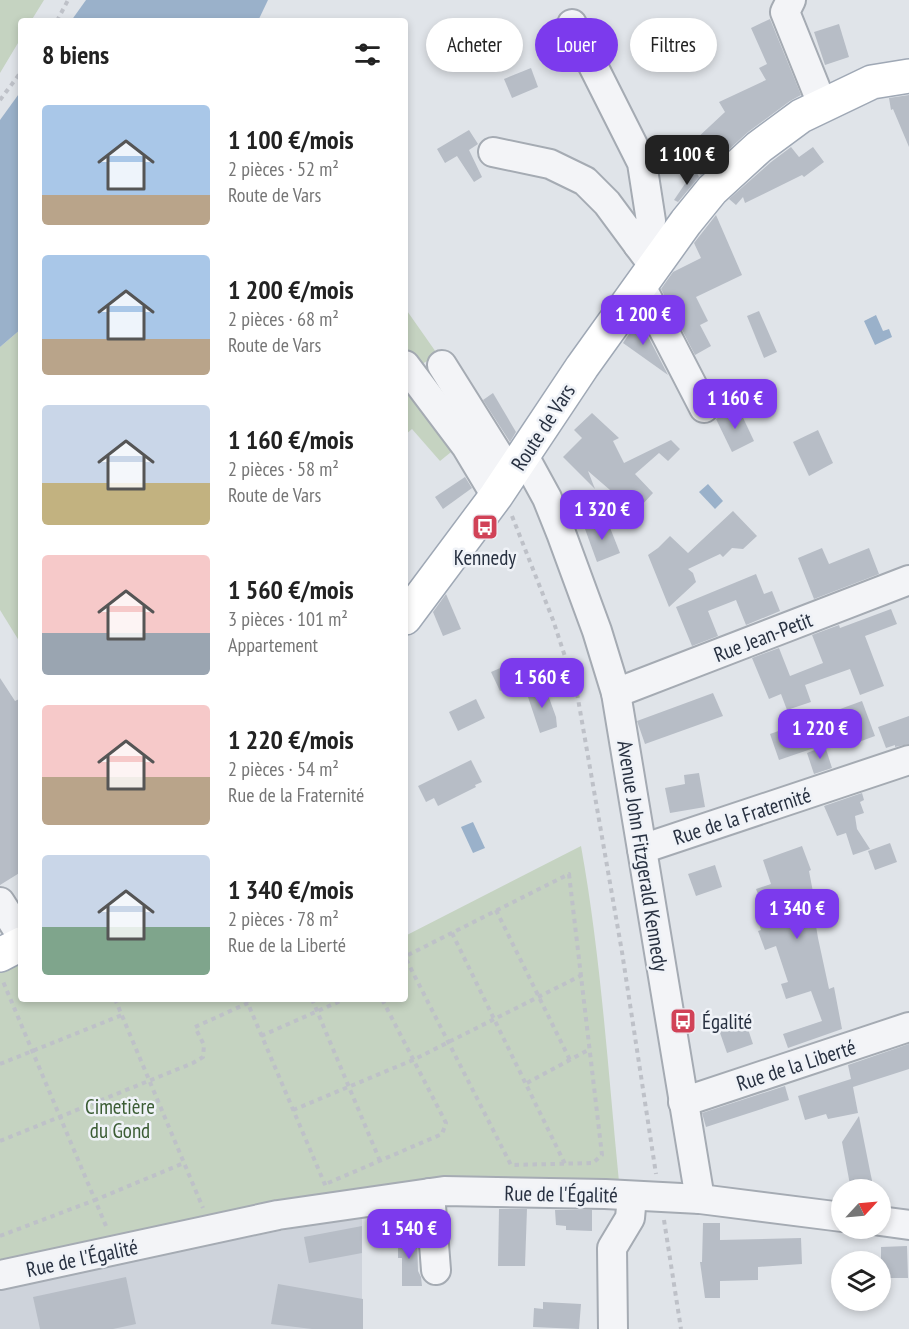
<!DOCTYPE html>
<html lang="fr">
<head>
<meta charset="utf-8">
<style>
  :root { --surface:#fff; --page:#f2f2f2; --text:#222; --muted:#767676; --accent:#7c3aed }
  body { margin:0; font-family:"PT Sans Narrow",sans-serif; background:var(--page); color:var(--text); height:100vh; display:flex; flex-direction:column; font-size:22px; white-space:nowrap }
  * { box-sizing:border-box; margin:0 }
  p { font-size:20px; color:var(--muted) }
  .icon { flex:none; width:33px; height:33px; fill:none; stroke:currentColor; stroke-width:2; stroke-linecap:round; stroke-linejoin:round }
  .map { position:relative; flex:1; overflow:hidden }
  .details { position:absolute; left:18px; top:18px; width:390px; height:984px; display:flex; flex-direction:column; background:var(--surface); border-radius:6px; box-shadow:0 3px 9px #0003 }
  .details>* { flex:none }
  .top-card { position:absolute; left:426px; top:18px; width:393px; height:54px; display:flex; gap:12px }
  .needle { width:39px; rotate:64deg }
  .fabs { position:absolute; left:831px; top:1179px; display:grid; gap:12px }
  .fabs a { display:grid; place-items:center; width:60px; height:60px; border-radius:50%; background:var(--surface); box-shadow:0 3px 9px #0003; font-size:30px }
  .price { position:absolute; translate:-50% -51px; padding:0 14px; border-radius:12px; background:var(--accent); color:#fff; font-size:20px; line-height:39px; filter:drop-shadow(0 2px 3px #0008) }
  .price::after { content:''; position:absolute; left:50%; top:36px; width:18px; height:14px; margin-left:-9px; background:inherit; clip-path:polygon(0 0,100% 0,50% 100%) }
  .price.selected { background:#222; color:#fff }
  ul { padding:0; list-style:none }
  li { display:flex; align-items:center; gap:18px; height:150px; padding:0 24px }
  li span { display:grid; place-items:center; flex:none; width:168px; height:120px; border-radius:6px; color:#555 }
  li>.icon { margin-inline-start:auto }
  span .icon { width:72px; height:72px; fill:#fffc; stroke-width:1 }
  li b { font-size:26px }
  h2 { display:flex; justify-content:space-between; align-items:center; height:72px; padding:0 24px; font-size:26px }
  .tag { padding:0 21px; border-radius:27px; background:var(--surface); box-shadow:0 3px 9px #0003; font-size:21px; line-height:54px }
  .tag.selected { background:var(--accent); color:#fff }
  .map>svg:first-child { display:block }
  .built { fill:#ced3db }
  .green { fill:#c5d3c1 }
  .water { fill:#9ab1ca }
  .building { fill:#b7bdc6 }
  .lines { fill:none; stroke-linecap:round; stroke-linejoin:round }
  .minor-casing { stroke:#a5abb3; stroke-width:32 }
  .major-casing { stroke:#9fa8b5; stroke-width:36 }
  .path { stroke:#bec1c8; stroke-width:4; stroke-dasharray:4.5 4.5; stroke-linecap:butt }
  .minor { stroke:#f3f4f7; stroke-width:28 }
  .major { stroke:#fff; stroke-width:33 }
  .labels { text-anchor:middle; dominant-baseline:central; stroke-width:5; stroke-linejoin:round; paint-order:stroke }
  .street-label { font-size:21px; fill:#283141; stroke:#eff2f7 }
  .poi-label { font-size:21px; fill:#283141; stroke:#eff2f7 }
  .park-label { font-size:21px; fill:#3c5d35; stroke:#eff2f7 }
</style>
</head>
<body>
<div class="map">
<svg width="909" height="1329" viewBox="0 0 909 1329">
  <rect width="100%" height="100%" fill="#e0e4e9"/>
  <!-- built -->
  <polygon class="built" points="362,1215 362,1329 0,1329 0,1286"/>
  <!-- green -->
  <g class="green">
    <polygon points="0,0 44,0 31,21 21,21 21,38 0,73"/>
    <polygon points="405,308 438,355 422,364 472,435 440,461 412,429 405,435"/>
    <polygon points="21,329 21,644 0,610 0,347"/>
    <path d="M581 846C601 957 608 1070 619 1182L559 1179H474L0 1266V971L21 960V999H405V936Z"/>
  </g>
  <!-- water -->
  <g class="water">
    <polygon points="86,0 268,0 258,21 71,21"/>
    <polygon points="21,91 21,329 0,347 0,120"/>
    <polygon points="876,315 883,331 889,329 892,337 875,345 864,321"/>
    <polygon points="708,484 723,501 715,509 699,492"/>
    <polygon points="473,822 485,848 473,853 461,827"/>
  </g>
  <!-- building -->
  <g class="building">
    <polygon points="770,19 801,95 790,101 748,132 701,175 679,155 725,112 719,102 766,80 759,68 767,64 751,28"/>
    <polygon points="839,24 849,57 825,65 814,32"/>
    <polygon points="531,68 538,87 512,98 504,79"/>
    <polygon points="909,95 909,147 893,109 891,110 889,98"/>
    <polygon points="469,130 478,144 469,150 482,177 474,182 457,156 445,163 437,149"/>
    <polygon points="791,147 799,157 813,147 824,162 804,177 802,175 745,203 743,197 736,205 729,199 771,162"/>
    <polygon points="695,169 699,177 678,202 674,200"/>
    <polygon points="716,215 742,275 696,297 708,321 700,325 711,346 695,355 661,289 673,272 701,258 694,243"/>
    <polygon points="759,311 777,352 764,358 747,316"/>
    <polygon points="639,319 668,375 623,343"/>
    <polygon points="493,393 516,432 510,442 483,400"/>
    <polygon points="738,407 754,441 732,452 716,419"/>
    <polygon points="592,413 619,438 613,441 624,463 671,440 680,449 668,461 659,453 635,474 653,493 640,507 636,504 632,509 588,471 595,489 563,457 582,438 574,430"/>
    <polygon points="818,430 833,463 809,476 793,442"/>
    <polygon points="465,477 472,488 443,509 435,497"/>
    <polygon points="733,511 757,536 743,549 732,548 723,557 720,554 688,569 693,573 696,582 669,607 648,555 658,548 670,536 688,553"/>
    <polygon points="607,520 620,553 597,562 585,529"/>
    <polygon points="822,548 829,564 869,548 879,574 814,599 798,558"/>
    <polygon points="756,574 764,594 772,591 780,611 746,625 736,600 708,611 718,636 692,646 676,607"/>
    <polygon points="446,594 461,629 443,636 433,612"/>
    <polygon points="891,609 897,624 865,636 884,686 860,695 850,669 805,685 811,702 787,710 781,694 769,699 752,658 779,648 790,676 823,663 812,635 839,625 840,628"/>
    <polygon points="523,658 532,678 500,691 491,672"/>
    <polygon points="0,678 15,701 21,698 21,872 0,885"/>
    <polygon points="544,684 556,717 557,727 540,733 526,691"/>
    <polygon points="713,693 723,716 645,744 637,721"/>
    <polygon points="476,699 485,718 458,731 449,712"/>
    <polygon points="862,701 875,736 845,747 832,712"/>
    <polygon points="909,716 909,744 895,747 895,745 886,748 878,727"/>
    <polygon points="804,722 814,748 779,760 770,734"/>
    <polygon points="825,746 832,768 814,774 807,753"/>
    <polygon points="471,760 482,782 475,785 476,787 438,806 434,798 426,802 418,786"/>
    <polygon points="699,773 705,807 670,813 665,788 685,784 684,775"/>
    <polygon points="862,793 864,800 860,802 864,813 855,816 857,829 870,849 853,855 846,833 837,836 824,806"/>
    <polygon points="890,843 897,862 875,870 868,851"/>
    <polygon points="802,846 811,870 809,871 817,913 814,914 818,938 829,989 834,987 842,1029 788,1048 783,1034 822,1021 811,991 786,999 781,984 788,982 776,946 765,950 758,931 761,930 759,924 768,921 756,889 771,884 763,860"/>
    <polygon points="715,865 722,887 696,896 688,874"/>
    <polygon points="745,1020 753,1044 727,1053 719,1030"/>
    <polygon points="909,1044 909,1069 853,1087 858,1113 828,1119 826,1114 805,1120 798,1096 851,1079 848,1065"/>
    <polygon points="785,1086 789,1100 706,1127 702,1113"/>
    <polygon points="859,1116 870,1171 874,1190 851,1190 842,1142"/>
    <polygon points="499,1209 527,1209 525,1266 498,1266"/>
    <polygon points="555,1210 592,1210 592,1231 566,1230 566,1226 556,1225"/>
    <polygon points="703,1223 720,1223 720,1240 801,1238 802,1264 758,1267 758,1280 720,1281 720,1298 705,1298 700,1262 702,1262"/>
    <polygon points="362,1226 362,1253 309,1263 304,1237"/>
    <polygon points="398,1235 417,1235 418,1271 421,1277 422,1286 402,1286 402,1258 398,1258"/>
    <polygon points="907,1246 908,1278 881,1278 881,1247"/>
    <polygon points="126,1277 136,1324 113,1329 40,1329 33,1297"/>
    <polygon points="278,1284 363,1299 363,1329 312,1329 271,1324"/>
    <polygon points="543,1302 581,1304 579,1329 533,1327 534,1308 543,1309"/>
  </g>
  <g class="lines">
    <!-- minor casing -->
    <g class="minor-casing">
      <g id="minor">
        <polyline points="791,0 785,12 822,104"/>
        <polyline points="572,24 642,163 651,221 638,245"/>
        <polyline points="493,152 550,164 585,181 607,203 647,257"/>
        <polyline points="641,286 704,408"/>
        <polyline points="405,365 466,446 496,496"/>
        <polyline points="442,365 511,475"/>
        <polyline points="524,456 547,498 561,533 597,631 616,693 700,1199"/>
        <polyline points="616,693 909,580"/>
        <polyline points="642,849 909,760"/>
        <polyline points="0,902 21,935"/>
        <polyline points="683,1102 909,1027"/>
        <polyline points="430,1193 436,1270"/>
        <polyline points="880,1221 909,1225"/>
        <polyline points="0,1275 278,1215 444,1191 605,1194 700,1199 842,1217"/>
        <polyline points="613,1329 612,1248 630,1218 632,1196"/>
      </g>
    </g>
    <!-- major casing -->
    <g class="major-casing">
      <g id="major">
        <polyline points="405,618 496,496 582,367 686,222 712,190 759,147 801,116 872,82 909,76"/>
        <polyline points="0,955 21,944"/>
      </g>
    </g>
    <!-- path -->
    <g class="path">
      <polyline points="57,21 68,0"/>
      <polyline points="0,100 21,72"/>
      <polyline points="512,516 553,620 577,693 622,952 656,1174"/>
      <polygon points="569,874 602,1155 593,1163 511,1165 407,961 408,955"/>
      <polyline points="496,910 570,1060"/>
      <polyline points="452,933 565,1164"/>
      <polyline points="115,999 203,1208"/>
      <polyline points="246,999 326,1187"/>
      <polyline points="312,999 380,1161"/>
      <polyline points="261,1036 345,999"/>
      <polyline points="0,1064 122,1015"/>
      <polyline points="527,1083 590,1049"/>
      <polyline points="293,1110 413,1060 582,975"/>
      <polyline points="0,1141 193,1063 203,1057 204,1045 195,1027 248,1003"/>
      <polyline points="328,1183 442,1134 446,1123 382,999"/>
      <polyline points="664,1220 681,1329"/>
      <polyline points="106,1226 95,1200 184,1163"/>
      <polyline points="0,1236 95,1200 2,979"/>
    </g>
    <!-- minor -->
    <use href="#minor" class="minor"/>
    <!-- major -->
    <use href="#major" class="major"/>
  </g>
  <!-- icons -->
  <defs>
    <g id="bus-square" transform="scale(1.35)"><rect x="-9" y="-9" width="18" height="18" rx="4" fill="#d14257" stroke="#eff2f7"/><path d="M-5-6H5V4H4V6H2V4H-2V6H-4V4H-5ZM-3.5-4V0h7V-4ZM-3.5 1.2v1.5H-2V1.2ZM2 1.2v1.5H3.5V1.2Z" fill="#fff"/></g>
  </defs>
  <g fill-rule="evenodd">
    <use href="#bus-square" x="485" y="527"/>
    <use href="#bus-square" x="683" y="1021"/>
  </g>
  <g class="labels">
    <!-- street labels -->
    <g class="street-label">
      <text transform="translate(543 427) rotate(-57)">Route de Vars</text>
      <text transform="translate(763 637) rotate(-21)">Rue Jean-Petit</text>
      <text transform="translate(742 816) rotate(-18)">Rue de la Fraternité</text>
      <text transform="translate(643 856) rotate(81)">Avenue John Fitzgerald Kennedy</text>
      <text transform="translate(796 1065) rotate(-18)">Rue de la Liberté</text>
      <text transform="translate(561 1194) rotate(1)">Rue de l'Égalité</text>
      <text transform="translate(82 1258) rotate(-12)">Rue de l'Égalité</text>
    </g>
    <!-- poi labels -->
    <g class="poi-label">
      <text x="485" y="557">Kennedy</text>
      <text x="702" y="1021" text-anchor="start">Égalité</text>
    </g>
    <!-- park labels -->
    <g class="park-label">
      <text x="120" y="1106">Cimetière<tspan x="120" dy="24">du Gond</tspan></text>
    </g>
  </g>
</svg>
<div class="fabs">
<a><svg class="needle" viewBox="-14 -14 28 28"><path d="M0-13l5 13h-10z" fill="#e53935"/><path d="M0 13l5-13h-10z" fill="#767676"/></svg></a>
<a><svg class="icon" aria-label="layers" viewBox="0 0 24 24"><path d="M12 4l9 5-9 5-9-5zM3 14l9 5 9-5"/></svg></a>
</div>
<b class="price selected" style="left:687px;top:186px">1 100 €</b>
<b class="price" style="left:643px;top:346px">1 200 €</b>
<b class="price" style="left:735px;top:430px">1 160 €</b>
<b class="price" style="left:602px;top:541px">1 320 €</b>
<b class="price" style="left:542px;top:709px">1 560 €</b>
<b class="price" style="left:820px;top:760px">1 220 €</b>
<b class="price" style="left:797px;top:940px">1 340 €</b>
<b class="price" style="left:409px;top:1260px">1 540 €</b>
<div class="top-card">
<a class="tag">Acheter</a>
<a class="tag selected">Louer</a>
<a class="tag">Filtres</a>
</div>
<section class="details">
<h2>8 biens<svg class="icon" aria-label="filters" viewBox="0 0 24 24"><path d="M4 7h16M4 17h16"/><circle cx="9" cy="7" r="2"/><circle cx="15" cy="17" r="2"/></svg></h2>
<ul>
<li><span style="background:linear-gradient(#a9c7e8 75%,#b9a48a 0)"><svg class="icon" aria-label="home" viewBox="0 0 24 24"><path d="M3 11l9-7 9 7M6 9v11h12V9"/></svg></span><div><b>1 100 €/mois</b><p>2 pièces · 52 m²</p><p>Route de Vars</p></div></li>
<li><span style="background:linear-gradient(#a9c7e8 70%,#b9a48a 0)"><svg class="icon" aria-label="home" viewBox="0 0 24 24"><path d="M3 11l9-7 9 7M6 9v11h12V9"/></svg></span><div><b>1 200 €/mois</b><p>2 pièces · 68 m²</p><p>Route de Vars</p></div></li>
<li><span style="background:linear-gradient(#c9d6e8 65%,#c2b280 0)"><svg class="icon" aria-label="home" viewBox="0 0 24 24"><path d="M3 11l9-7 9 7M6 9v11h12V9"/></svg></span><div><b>1 160 €/mois</b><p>2 pièces · 58 m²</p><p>Route de Vars</p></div></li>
<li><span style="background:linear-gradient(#f6c9c9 65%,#9aa5b1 0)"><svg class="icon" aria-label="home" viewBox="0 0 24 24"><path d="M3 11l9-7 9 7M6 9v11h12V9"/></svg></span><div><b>1 560 €/mois</b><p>3 pièces · 101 m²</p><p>Appartement</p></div></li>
<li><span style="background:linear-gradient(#f6c9c9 60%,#b9a48a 0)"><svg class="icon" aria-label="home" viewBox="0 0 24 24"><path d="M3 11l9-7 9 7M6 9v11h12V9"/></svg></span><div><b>1 220 €/mois</b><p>2 pièces · 54 m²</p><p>Rue de la Fraternité</p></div></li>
<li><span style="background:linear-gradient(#c9d6e8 60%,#7fa58c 0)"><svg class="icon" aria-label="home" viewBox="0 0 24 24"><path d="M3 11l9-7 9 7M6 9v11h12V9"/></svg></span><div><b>1 340 €/mois</b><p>2 pièces · 78 m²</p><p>Rue de la Liberté</p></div></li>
</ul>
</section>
</div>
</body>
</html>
